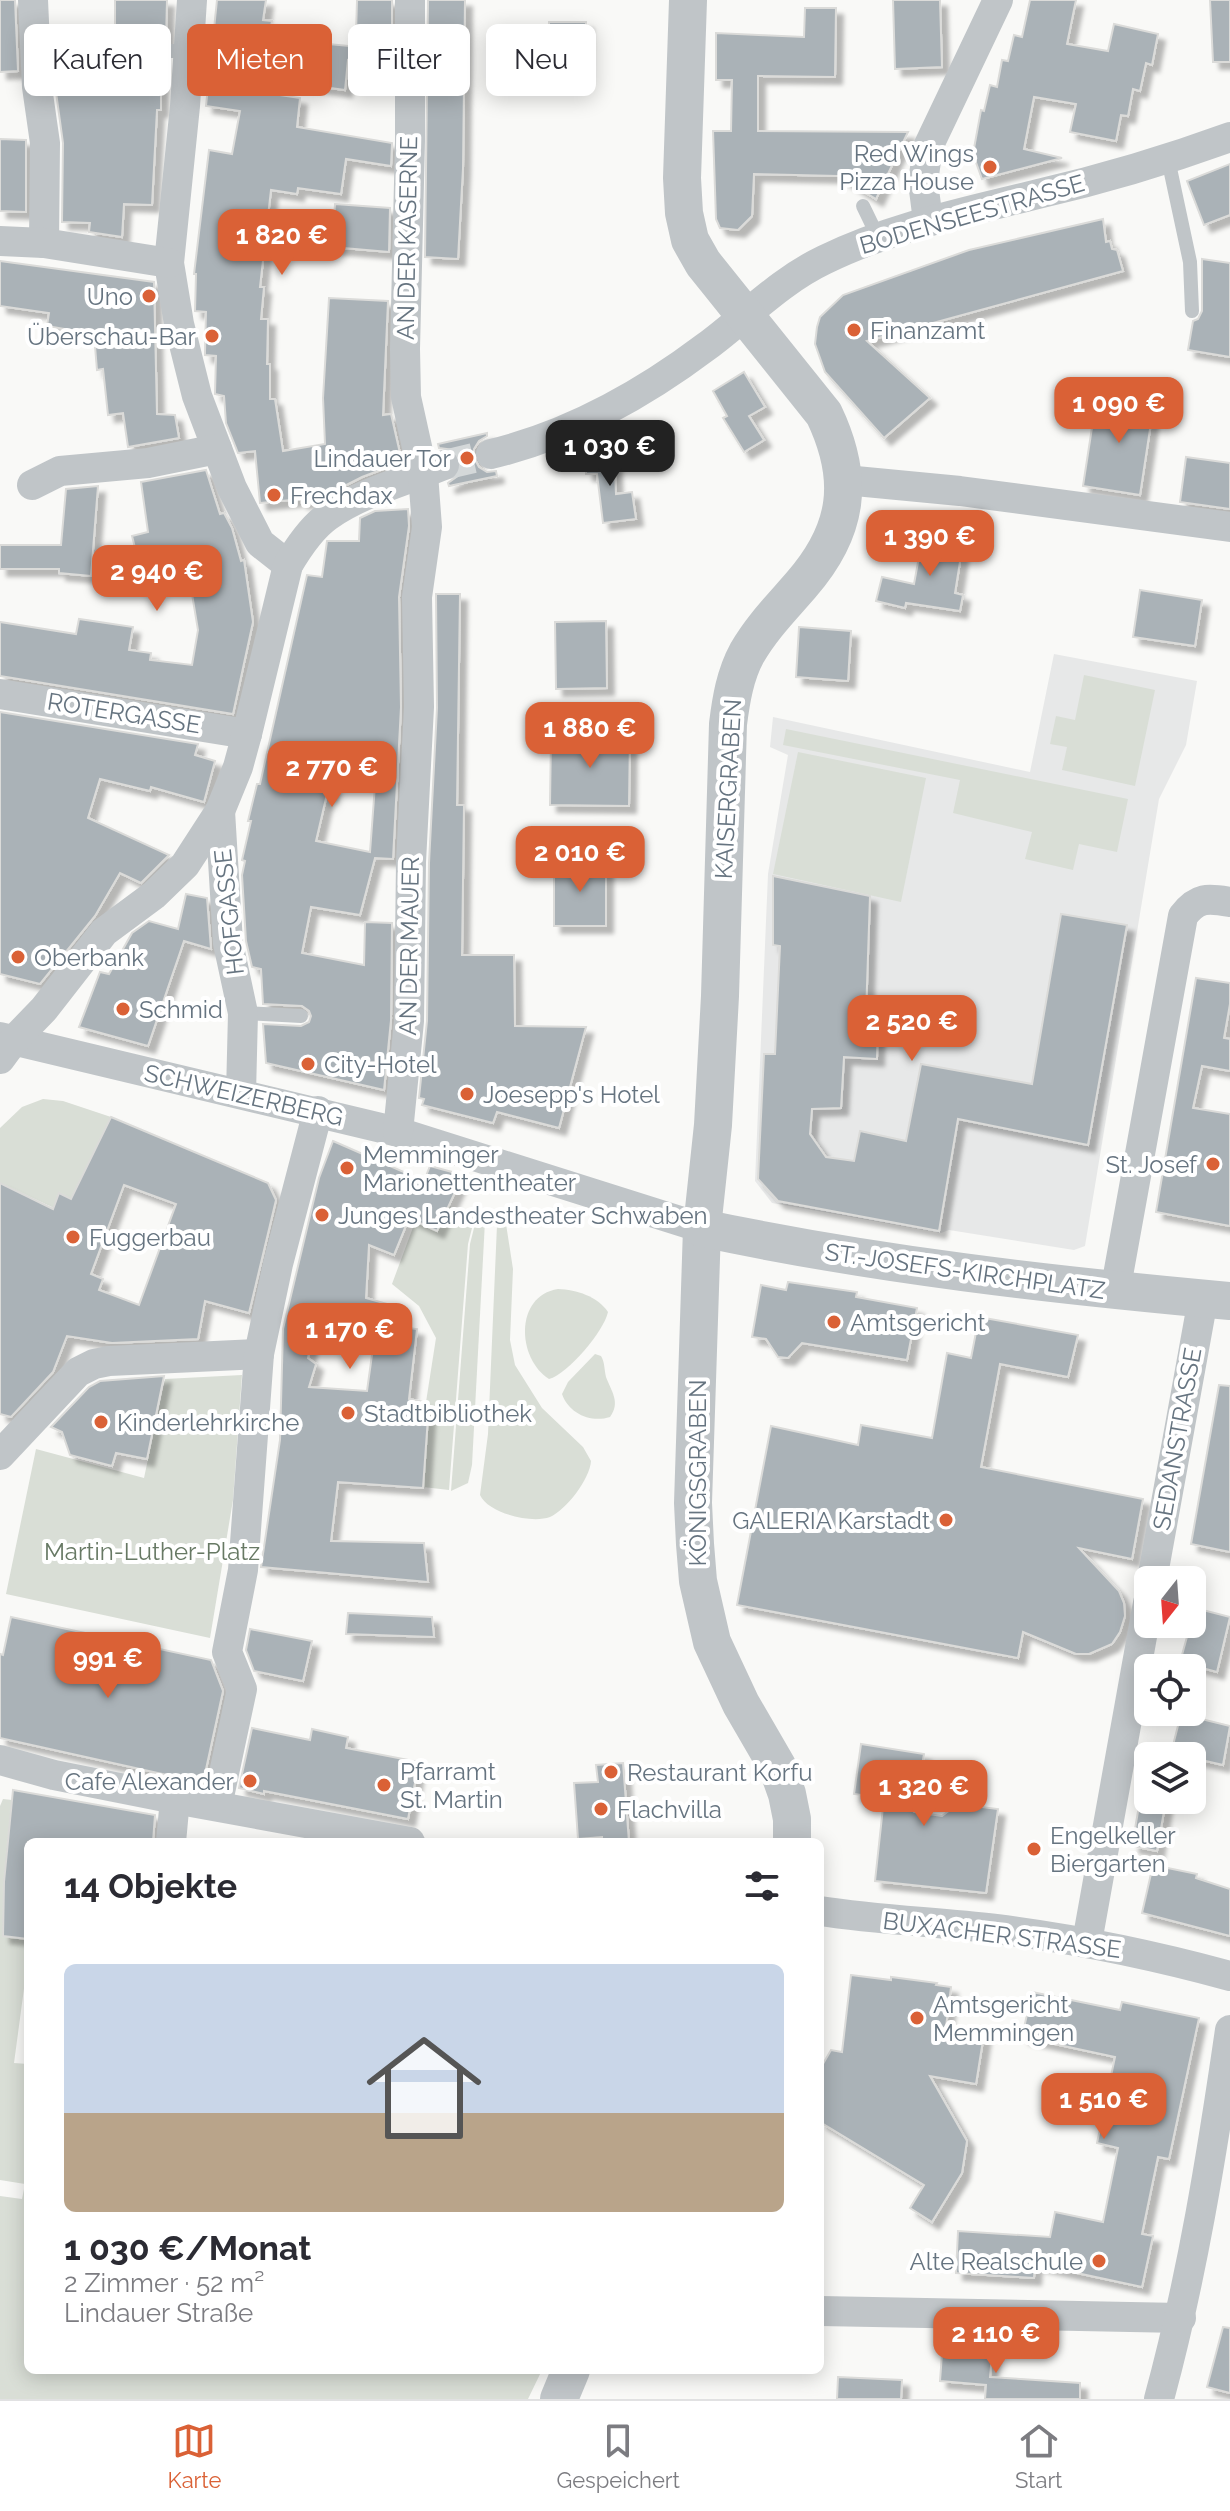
<!DOCTYPE html>
<html lang="de">
<head>
<meta charset="utf-8">
<style>
  :root { --surface:#fff; --page:#f2f2f3; --text:#2b2b33; --muted:#7c7c81; --line:#e1e1e2; --accent:#da6136 }
  body { margin:0; font-family:Raleway,sans-serif; background:var(--page); color:var(--text); height:100vh; display:flex; flex-direction:column; font-size:30px; white-space:nowrap }
  * { box-sizing:border-box; margin:0 }
  p { font-size:26px; color:var(--muted) }
  .icon { flex:none; width:44px; height:44px; fill:none; stroke:currentColor; stroke-width:2; stroke-linecap:round; stroke-linejoin:round }
  .map { position:relative; flex:1; overflow:hidden }
  .sheet { position:absolute; left:24px; top:1838px; width:800px; height:536px; display:flex; flex-direction:column; background:var(--surface); border-radius:12px; box-shadow:0 4px 20px #0003 }
  .sheet>* { flex:none }
  .top-card { position:absolute; left:24px; top:24px; width:800px; height:72px; display:flex; gap:16px }
  .needle { width:52px; rotate:197deg }
  .controls { position:absolute; left:1134px; top:1566px; display:grid; gap:16px }
  .controls a { display:grid; place-items:center; width:72px; height:72px; border-radius:12px; background:var(--surface); box-shadow:0 4px 20px #0003; font-size:40px }
  .price { position:absolute; translate:-50% -68px; padding:0 18px; border-radius:16px; background:var(--accent); color:#fff; font-size:26px; line-height:52px; filter:drop-shadow(0 2px 4px #0008) }
  .price::after { content:''; position:absolute; left:50%; top:48px; width:24px; height:18px; margin-left:-12px; background:inherit; clip-path:polygon(0 0,100% 0,50% 100%) }
  .price.active { background:#222; color:#fff }
  ul { padding:0; list-style:none }
  li { display:grid; align-content:center; gap:16px; height:424px; padding:0 40px }
  li+li { border-top:2px solid var(--line) }
  li span { display:grid; place-items:center; height:248px; border-radius:12px; color:#555 }
  li>.icon { margin-inline-start:auto }
  span .icon { width:144px; height:144px; fill:#fffc; stroke-width:1 }
  li b { font-size:34px }
  h2 { display:flex; justify-content:space-between; align-items:center; height:96px; padding:0 40px; font-size:34px }
  .tag { padding:0 28px; border-radius:12px; background:var(--surface); box-shadow:0 4px 20px #0003; font-size:28px; line-height:72px }
  .tag.active { background:var(--accent); color:#fff }
  .tab-bar { display:flex; justify-content:space-around; align-items:center; height:112px; border-top:2px solid var(--line); background:var(--surface); font-size:22px; color:var(--muted) }
  .tab-bar a { display:grid; justify-items:center; gap:4px }
  .tab-bar .active { color:var(--accent) }
  .map>svg:first-child { display:block }
  .built { fill:#e7e8e8 }
  .green { fill:#d9ded6 }
  .building { fill:#aab2b7; stroke:#dbdbd9; stroke-width:2; fill-rule:evenodd; filter:url(#shadow) }
  .lines { fill:none; stroke-linecap:round; stroke-linejoin:round }
  .minor-tunnel { stroke:#d4d8d9; stroke-width:30; stroke-dasharray:30 15; stroke-linecap:butt }
  .service { stroke:#c0c5c8; stroke-width:14 }
  .minor { stroke:#c0c5c8; stroke-width:30 }
  .tertiary { stroke:#c0c5c8; stroke-width:38 }
  .poi-dot { fill:#da6136; stroke:#fff; stroke-width:3 }
  .labels { text-anchor:middle; dominant-baseline:central; stroke-width:8; stroke-linejoin:round; paint-order:stroke }
  .poi-label { font-size:24px; fill:#667480; stroke:#fff; text-anchor:start }
  .street-label { font-size:24px; fill:#667480; stroke:#fff }
  .park-label { font-size:24px; fill:#677964; stroke:#fff }
</style>
</head>
<body>
<div class="map">
<svg width="1230" height="2399" viewBox="0 0 1230 2399">
  <defs>
    <filter id="shadow"><feDropShadow dx="7" dy="7" stdDeviation="2" flood-color="#0004"/></filter>
  </defs>
  <rect width="100%" height="100%" fill="#f9f9f7"/>
  <!-- built -->
  <polygon class="built" points="1054,654 1197,681 1186,745 1159,799 1085,1246 1074,1250 949,1230 941,1233 772,1203 755,1181 768,874 788,755 770,747 773,717 1030,772"/>
  <!-- green -->
  <g class="green">
    <polygon points="1084,675 1155,690 1135,786 1062,770 1067,747 1050,744 1056,716 1075,720"/>
    <polygon points="786,729 1128,799 1117,852 1079,844 1073,870 1025,859 1032,832 953,813 960,780 783,745"/>
    <polygon points="798,752 926,778 901,902 773,874"/>
    <polygon points="43,1099 63,1101 111,1117 71,1199 54,1208 0,1183 0,1128 22,1107"/>
    <polygon points="449,1206 475,1216 468,1244 449,1490 423,1487 430,1403 426,1402 436,1338 419,1306 392,1284 415,1222 437,1231"/>
    <polygon points="477,1216 485,1221 472,1465 468,1483 451,1491 470,1244"/>
    <path d="M506 1224 513 1269 510 1340 515 1365 542 1408 583 1447 591 1461C590 1479 566 1510 550 1517 531 1524 488 1513 480 1495L488 1434 497 1225Z"/>
    <path d="M558 1289C577 1290 597 1296 608 1312 604 1331 568 1374 549 1379 517 1359 514 1296 558 1289Z"/>
    <path d="M595 1354 601 1356C605 1363 604 1369 606 1377 611 1391 621 1402 610 1417 591 1423 569 1414 562 1394L568 1382Z"/>
    <polygon points="242,1375 233,1500 210,1638 6,1594 36,1449 144,1478 165,1379"/>
    <polygon points="3,1799 12,1800 3,1936 28,1939 28,1959 14,2063 28,2064 28,2370 542,2370 528,2399 0,2399 0,2196 22,2199 25,2184 0,2180 0,1806"/>
  </g>
  <!-- building -->
  <g class="building">
    <polygon points="0,0 15,0 18,71 0,72"/>
    <polygon points="115,0 167,0 166,40 96,41 91,43 87,50 89,57 96,61 161,61 161,110 157,110 152,205 124,204 122,237 89,232 90,223 62,222 63,143 55,85 53,42 115,41"/>
    <polygon points="217,0 266,0 263,20 272,21 259,92 300,98 297,127 392,143 391,166 346,159 341,194 298,188 297,194 271,190 260,287 264,287 261,319 268,319 267,364 270,364 270,399 275,399 283,451 325,444 323,398 329,298 388,301 383,415 391,414 402,462 362,477 325,496 301,502 301,499 260,503 255,451 238,453 226,423 224,396 215,394 216,356 205,355 205,352 206,312 195,311 196,274 194,274 209,150 232,154 240,111 206,106"/>
    <polygon points="357,0 392,0 392,68 348,60 345,90 301,84 307,42 349,46 351,33 356,34"/>
    <polygon points="428,0 465,0 463,168 458,259 425,257"/>
    <polygon points="893,0 940,0 942,67 895,69"/>
    <polygon points="1030,0 1076,0 1067,44 1108,51 1114,24 1158,34 1152,65 1146,63 1140,91 1133,89 1128,116 1121,115 1116,141 1070,132 1076,104 1034,97 1024,149 1062,158 982,179 973,154 981,110 984,111 990,85 997,87 1002,60 1008,61 1014,35 1022,37"/>
    <polygon points="1210,0 1230,0 1230,62 1213,62"/>
    <polygon points="805,8 836,8 835,77 758,76 758,131 908,132 876,199 838,176 754,174 752,216 738,230 720,228 716,219 713,131 731,131 732,80 716,80 716,33 804,37"/>
    <polygon points="549,22 586,22 584,77 548,77"/>
    <polygon points="0,139 26,140 26,212 0,211"/>
    <polygon points="1230,164 1230,215 1204,225 1187,181"/>
    <polygon points="335,204 390,208 389,252 332,247"/>
    <polygon points="1103,219 1106,242 1110,241 1112,249 1117,250 1123,271 867,341 930,398 884,438 825,372 815,344 817,327 820,317 843,295 969,250"/>
    <polygon points="1202,259 1230,263 1230,357 1188,350 1193,321 1198,319 1202,311"/>
    <polygon points="0,261 154,282 157,414 175,415 179,438 128,447 123,413 108,415 103,369 97,370 94,334 47,326 49,313 0,306"/>
    <polygon points="744,372 765,407 749,416 764,440 744,452 723,418 727,416 713,391"/>
    <polygon points="1097,395 1154,403 1140,495 1083,486"/>
    <polygon points="487,433 487,436 479,441 474,449 474,458 479,467 487,472 496,471 497,476 449,486 448,483 459,475 462,468 461,459 454,450 439,448 438,444"/>
    <polygon points="614,450 616,494 632,492 636,519 603,523 597,474 586,474 586,452"/>
    <polygon points="1186,457 1230,463 1230,509 1180,502"/>
    <polygon points="206,470 220,514 224,513 232,528 241,561 244,560 253,622 233,714 0,676 0,622 76,634 79,619 133,627 129,650 151,653 150,660 192,665 198,630 189,576 145,587 132,536 148,532 141,482"/>
    <polygon points="98,486 91,576 59,573 59,569 0,569 0,545 61,545 66,489"/>
    <path d="M408 509 409 526 399 597 401 707 393 859 375 858 360 915 311 907 302 953 364 965 365 922 392 923 391 1020 384 1090 266 1063 263 1024 301 1026 309 1022 311 1016 309 1011 302 1006 263 1004 261 969 252 967 246 941 242 875 245 861 242 860 251 821H248L257 784H260L307 575 322 577 327 541H359L360 518 375 511ZM335 775 375 785 370 852 316 841 327 794 330 795Z"/>
    <polygon points="935,532 964,537 955,593 963,595 960,611 906,603 905,608 876,601 882,577 914,584 921,546 933,548"/>
    <polygon points="1140,590 1202,600 1195,646 1133,637"/>
    <polygon points="436,594 460,594 457,805 464,805 462,955 514,955 515,1026 586,1027 559,1128 497,1112 493,1123 422,1105 424,1099 419,1098 427,1021 429,863 437,708"/>
    <polygon points="606,621 607,688 556,689 555,622"/>
    <polygon points="799,627 851,631 848,681 796,677"/>
    <polygon points="0,712 198,744 195,755 215,761 204,802 151,787 150,791 100,779 88,818 169,855 141,883 120,873 95,916 40,984 0,974"/>
    <polygon points="551,735 630,735 629,806 550,805"/>
    <rect x="554" y="862" width="52" height="64"/>
    <polygon points="773,876 870,896 866,1015 878,1016 877,1059 844,1057 841,1108 812,1109 810,1134 826,1157 854,1161 860,1131 906,1141 921,1064 1032,1084 1061,914 1127,925 1088,1145 958,1119 939,1231 778,1201 758,1179 764,1054 775,1054 780,946 773,945"/>
    <polygon points="186,894 207,898 211,949 184,941 148,1046 79,1027 100,972 109,974 132,933 149,921 178,929"/>
    <polygon points="1196,978 1230,983 1230,1004 1224,1038 1230,1039 1230,1071 1202,1066 1193,1108 1230,1114 1230,1226 1156,1212"/>
    <path d="M111 1117 268 1183 276 1200 249 1313 205 1301 198 1339 112 1343 67 1336 53 1372 11 1417 0 1414V1183L53 1209 59 1193 71 1199ZM124 1185 176 1204 139 1305 99 1290 103 1279 91 1274Z"/>
    <path d="M333 1141 424 1181 430 1166 463 1175 437 1231 409 1218 394 1255 369 1245 366 1298 387 1304 384 1325 417 1329 409 1399 429 1403 423 1488 338 1482 331 1541 424 1543 428 1582 261 1567 280 1440 283 1329 319 1178ZM314 1325 375 1333 367 1391 309 1387 316 1364 308 1358Z"/>
    <polygon points="788,1282 857,1292 856,1297 917,1308 907,1360 802,1343 788,1358 778,1357 766,1339 752,1337 761,1285 786,1290"/>
    <polygon points="979,1317 1078,1335 1068,1377 1000,1364 981,1467 1143,1499 1132,1559 1079,1548 1119,1591 1124,1603 1125,1616 1120,1632 1112,1644 1089,1654 1076,1654 1023,1632 1018,1658 737,1605 771,1426 858,1445 861,1425 932,1438 947,1353 971,1358"/>
    <polygon points="164,1376 147,1459 116,1453 112,1466 70,1455 62,1432 51,1427 89,1387 100,1381"/>
    <polygon points="1219,1385 1230,1386 1230,1552 1191,1544"/>
    <polygon points="1195,1608 1230,1617 1217,1672 1180,1662"/>
    <polygon points="348,1613 432,1617 434,1637 346,1634"/>
    <polygon points="11,1617 211,1660 223,1691 203,1783 0,1738 0,1654 3,1655"/>
    <polygon points="250,1629 312,1641 303,1681 254,1671 246,1650"/>
    <polygon points="1181,1714 1230,1726 1223,1765 1171,1753"/>
    <polygon points="252,1728 310,1740 312,1729 348,1737 346,1748 419,1762 408,1819 264,1791 264,1794 239,1788"/>
    <polygon points="861,1744 924,1754 914,1812 942,1816 958,1804 998,1809 986,1893 875,1881 884,1798 854,1794"/>
    <polygon points="623,1763 629,1842 602,1842 602,1837 578,1839 574,1783 598,1782 596,1765"/>
    <polygon points="13,1790 155,1815 153,1842 28,1842 28,1939 3,1936 4,1882"/>
    <polygon points="1140,1800 1166,1800 1157,1851 1132,1846"/>
    <polygon points="1153,1865 1197,1874 1196,1878 1230,1889 1230,1936 1142,1913"/>
    <polygon points="851,1975 891,1980 891,1977 937,1983 936,1985 951,1987 946,2027 984,2034 976,2084 930,2076 967,2141 962,2173 932,2222 910,2208 924,2185 820,2122 820,2069 831,2050 842,2052"/>
    <polygon points="1032,1992 1120,2010 1122,2002 1199,2018 1169,2159 1158,2157 1142,2234 1153,2236 1142,2287 1035,2264 1034,2278 956,2273 958,2231 1050,2237 1055,2212 1103,2222 1118,2148 1097,2143 1115,2057 1022,2037"/>
    <polygon points="1223,2327 1230,2328 1230,2393 1207,2387"/>
    <polygon points="943,2340 993,2344 990,2377 1080,2383 1080,2399 985,2399 986,2385 940,2381"/>
    <polygon points="838,2377 902,2380 901,2399 837,2399"/>
  </g>
  <g class="lines">
    <!-- minor-tunnel -->
    <polyline class="minor-tunnel" points="444,465 491,454"/>
    <!-- service -->
    <g class="service">
      <polyline points="97,51 189,51"/>
      <polyline points="1168,159 1190,262 1192,311"/>
      <polyline points="863,206 878,237"/>
      <polyline points="243,1013 301,1016"/>
    </g>
    <!-- minor -->
    <g class="minor">
      <polyline points="33,0 37,87 45,143 44,243"/>
      <polyline points="192,0 185,106 169,263 179,324 197,396 232,488 260,543 288,565"/>
      <polyline points="928,221 923,182 928,147 998,0"/>
      <polyline points="0,241 44,243 169,263"/>
      <path d="M491 454C571 435 642 395 707 346 746 317 780 281 824 260 891 227 966 212 1038 194 1103 179 1167 160 1230 137"/>
      <polyline points="845,480 960,491 1230,527"/>
      <polyline points="32,485 60,471 148,463 217,449"/>
      <polyline points="0,694 247,734"/>
      <polyline points="220,811 228,943 243,1013 241,1094"/>
      <polyline points="0,1037 398,1132 702,1228"/>
      <path d="M0 1059 14 1040 44 1009 104 932 154 895 185 865 220 811 238 767 247 734 288 565C298 548 311 528 328 516 362 492 406 481 444 465"/>
      <polyline points="398,1132 409,1021 411,862 419,707 417,597 427,527 423,474 406,397 405,349 410,141 410,0"/>
      <path d="M1115 1292 1183 916C1197 897 1208 898 1230 902"/>
      <polyline points="0,1455 78,1372 94,1364 109,1361 259,1354"/>
      <polyline points="1152,1580 1203,1299"/>
      <polyline points="0,1760 54,1775 175,1799 410,1842"/>
      <polyline points="217,1806 242,1689 227,1652 243,1570 259,1354 278,1264 318,1111"/>
      <polyline points="171,1842 175,1799"/>
      <path d="M820 1911C879 1920 938 1922 996 1929 1076 1939 1153 1955 1230 1976"/>
      <polyline points="1087,1942 1148,1603"/>
      <polyline points="820,2311 1181,2318"/>
      <path d="M1159 2399C1192 2278 1212 2154 1230 2030"/>
    </g>
    <!-- tertiary -->
    <g class="tertiary">
      <path d="M688 0 682 178 684 213 690 240 703 263 824 414C855 479 849 530 801 585 782 607 762 627 747 653 735 675 731 700 728 724L720 996 713 1125 702 1228 693 1503 695 1544 698 1581 712 1642 741 1704 777 1766 787 1794 792 1819V1842"/>
      <path d="M702 1228C876 1265 1053 1285 1230 1301"/>
      <polyline points="559,2399 571,2370"/>
    </g>
  </g>
  <!-- markers -->
  <g class="poi-dot">
    <circle cx="990" cy="167" r="8"/>
    <circle cx="149" cy="296" r="8"/>
    <circle cx="854" cy="330" r="8"/>
    <circle cx="212" cy="336" r="8"/>
    <circle cx="467" cy="458" r="8"/>
    <circle cx="274" cy="495" r="8"/>
    <circle cx="18" cy="957" r="8"/>
    <circle cx="123" cy="1009" r="8"/>
    <circle cx="308" cy="1064" r="8"/>
    <circle cx="467" cy="1094" r="8"/>
    <circle cx="1213" cy="1164" r="8"/>
    <circle cx="347" cy="1168" r="8"/>
    <circle cx="322" cy="1215" r="8"/>
    <circle cx="73" cy="1237" r="8"/>
    <circle cx="834" cy="1322" r="8"/>
    <circle cx="348" cy="1413" r="8"/>
    <circle cx="101" cy="1422" r="8"/>
    <circle cx="946" cy="1520" r="8"/>
    <circle cx="611" cy="1772" r="8"/>
    <circle cx="250" cy="1781" r="8"/>
    <circle cx="384" cy="1785" r="8"/>
    <circle cx="601" cy="1809" r="8"/>
    <circle cx="1034" cy="1849" r="8"/>
    <circle cx="917" cy="2018" r="8"/>
    <circle cx="1099" cy="2261" r="8"/>
  </g>
  <g class="labels">
    <!-- poi labels -->
    <g class="poi-label">
      <text x="974" y="153" text-anchor="end">Red Wings<tspan x="974" dy="28">Pizza House</tspan></text>
      <text x="133" y="296" text-anchor="end">Uno</text>
      <text x="870" y="330">Finanzamt</text>
      <text x="196" y="336" text-anchor="end">Überschau-Bar</text>
      <text x="451" y="458" text-anchor="end">Lindauer Tor</text>
      <text x="290" y="495">Frechdax</text>
      <text x="34" y="957">Oberbank</text>
      <text x="139" y="1009">Schmid</text>
      <text x="324" y="1064">City-Hotel</text>
      <text x="483" y="1094">Joesepp's Hotel</text>
      <text x="363" y="1154">Memminger<tspan x="363" dy="28">Marionettentheater</tspan></text>
      <text x="1197" y="1164" text-anchor="end">St. Josef</text>
      <text x="338" y="1215">Junges Landestheater Schwaben</text>
      <text x="89" y="1237">Fuggerbau</text>
      <text x="850" y="1322">Amtsgericht</text>
      <text x="364" y="1413">Stadtbibliothek</text>
      <text x="117" y="1422">Kinderlehrkirche</text>
      <text x="930" y="1520" text-anchor="end">GALERIA Karstadt</text>
      <text x="400" y="1771">Pfarramt<tspan x="400" dy="28">St. Martin</tspan></text>
      <text x="627" y="1772">Restaurant Korfu</text>
      <text x="234" y="1781" text-anchor="end">Cafe Alexander</text>
      <text x="617" y="1809">Flachvilla</text>
      <text x="1050" y="1835">Engelkeller<tspan x="1050" dy="28">Biergarten</tspan></text>
      <text x="933" y="2004">Amtsgericht<tspan x="933" dy="28">Memmingen</tspan></text>
      <text x="1083" y="2261" text-anchor="end">Alte Realschule</text>
    </g>
    <!-- street labels -->
    <g class="street-label">
      <text transform="translate(972 214) rotate(-16)">BODENSEESTRASSE</text>
      <text transform="translate(407 238) rotate(-89)">AN DER KASERNE</text>
      <text transform="translate(124 713) rotate(9)">ROTERGASSE</text>
      <text transform="translate(728 789) rotate(-87)">KAISERGRABEN</text>
      <text transform="translate(229 912) rotate(-96)">HOFGASSE</text>
      <text transform="translate(409 946) rotate(-89)">AN DER MAUER</text>
      <text transform="translate(244 1095) rotate(13)">SCHWEIZERBERG</text>
      <text transform="translate(965 1271) rotate(8)">ST.-JOSEFS-KIRCHPLATZ</text>
      <text transform="translate(1177 1439) rotate(-80)">SEDANSTRASSE</text>
      <text transform="translate(697 1473) rotate(-90)">KÖNIGSGRABEN</text>
      <text transform="translate(1002 1935) rotate(7)">BUXACHER STRASSE</text>
    </g>
    <!-- park labels -->
    <g class="park-label">
      <text x="152" y="1551">Martin-Luther-Platz</text>
    </g>
  </g>
</svg>
<div class="controls">
<a><svg class="needle" viewBox="-14 -14 28 28"><path d="M0-13l5 13h-10z" fill="#e53935"/><path d="M0 13l5-13h-10z" fill="#7c7c81"/></svg></a>
<a><svg class="icon" aria-label="locate" viewBox="0 0 24 24"><circle cx="12" cy="12" r="6"/><path d="M12 2v4M12 18v4M2 12h4M18 12h4"/></svg></a>
<a><svg class="icon" aria-label="layers" viewBox="0 0 24 24"><path d="M12 4l9 5-9 5-9-5zM3 14l9 5 9-5"/></svg></a>
</div>
<b class="price" style="left:282px;top:277px">1 820 €</b>
<b class="price" style="left:1119px;top:445px">1 090 €</b>
<b class="price active" style="left:610px;top:488px">1 030 €</b>
<b class="price" style="left:930px;top:578px">1 390 €</b>
<b class="price" style="left:157px;top:613px">2 940 €</b>
<b class="price" style="left:590px;top:770px">1 880 €</b>
<b class="price" style="left:332px;top:809px">2 770 €</b>
<b class="price" style="left:580px;top:894px">2 010 €</b>
<b class="price" style="left:912px;top:1063px">2 520 €</b>
<b class="price" style="left:350px;top:1371px">1 170 €</b>
<b class="price" style="left:108px;top:1700px">991 €</b>
<b class="price" style="left:924px;top:1828px">1 320 €</b>
<b class="price" style="left:1104px;top:2141px">1 510 €</b>
<b class="price" style="left:996px;top:2375px">2 110 €</b>
<div class="top-card">
<a class="tag">Kaufen</a>
<a class="tag active">Mieten</a>
<a class="tag">Filter</a>
<a class="tag">Neu</a>
</div>
<section class="sheet">
<h2>14 Objekte<svg class="icon" aria-label="filters" viewBox="0 0 24 24"><path d="M4 7h16M4 17h16"/><circle cx="9" cy="7" r="2"/><circle cx="15" cy="17" r="2"/></svg></h2>
<ul>
<li><span style="background:linear-gradient(#c9d6e8 60%,#b9a48a 0)"><svg class="icon" aria-label="home" viewBox="0 0 24 24"><path d="M3 11l9-7 9 7M6 9v11h12V9"/></svg></span><div><b>1 030 €/Monat</b><p>2 Zimmer · 52 m²</p><p>Lindauer Straße</p></div></li>
</ul>
</section>
</div>
<nav class="tab-bar">
<a class="active"><svg class="icon" aria-label="map" viewBox="0 0 24 24"><path d="M3 6l6-2 6 2 6-2v14l-6 2-6-2-6 2zM9 4v14M15 6v14"/></svg>Karte</a>
<a><svg class="icon" aria-label="saved" viewBox="0 0 24 24"><path d="M7 4h10v16l-5-4-5 4z"/></svg>Gespeichert</a>
<a><svg class="icon" aria-label="home" viewBox="0 0 24 24"><path d="M3 11l9-7 9 7M6 9v11h12V9"/></svg>Start</a>
</nav>
</body>
</html>
